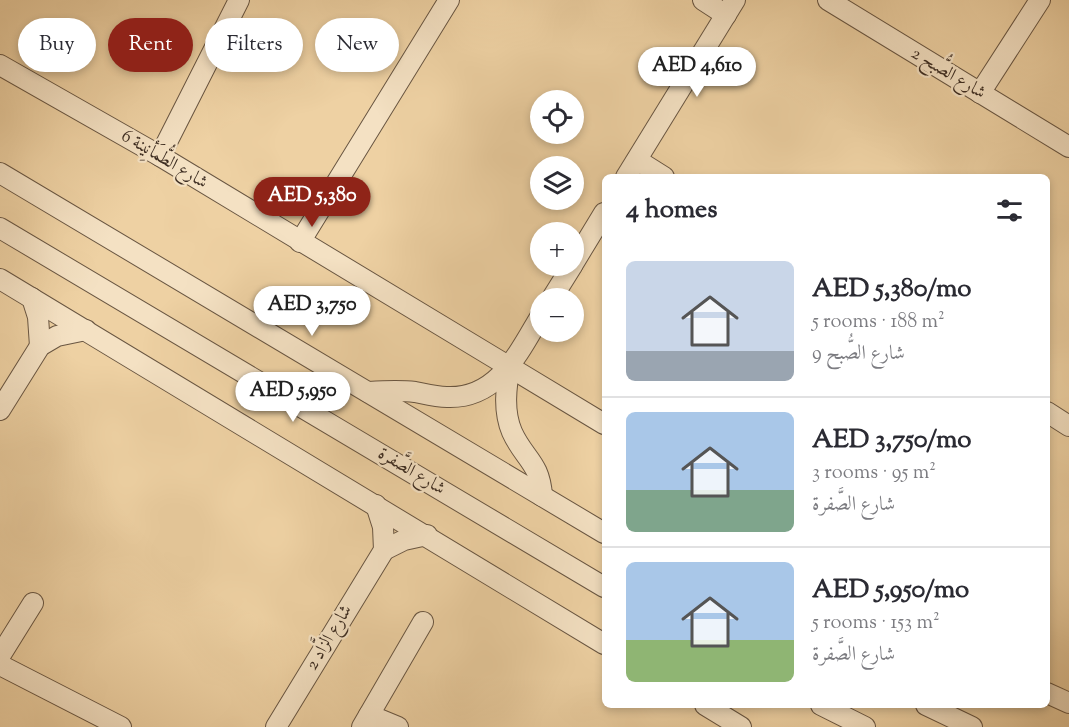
<!DOCTYPE html>
<html lang="en">
<head>
<meta charset="utf-8">
<style>
  :root { --surface:#fff; --page:#f7f7f7; --text:#2b2b33; --muted:#7c7c81; --line:#e1e1e2; --accent:#8f2418 }
  body { margin:0; font-family:"Sorts Mill Goudy",Amiri,serif; background:var(--page); color:var(--text); height:100vh; display:flex; flex-direction:column; font-size:22px; white-space:nowrap }
  * { box-sizing:border-box; margin:0 }
  p { font-size:20px; color:var(--muted) }
  .icon { flex:none; width:33px; height:33px; fill:none; stroke:currentColor; stroke-width:2; stroke-linecap:round; stroke-linejoin:round }
  .map { position:relative; flex:1; overflow:hidden }
  .panel { position:absolute; left:602px; top:174px; width:448px; height:534px; display:flex; flex-direction:column; background:var(--surface); border-radius:9px; box-shadow:0 3px 9px #0003 }
  .panel>* { flex:none }
  .banner { position:absolute; left:18px; top:18px; width:494px; height:54px; display:flex; gap:12px }
  .controls { position:absolute; left:530px; top:90px; display:grid; gap:12px }
  .controls a { display:grid; place-items:center; width:54px; height:54px; border-radius:50%; background:var(--surface); box-shadow:0 3px 9px #0003; font-size:30px }
  .price { position:absolute; translate:-50% -51px; padding:0 14px; border-radius:21px; background:#fff; color:#222; font-size:20px; line-height:39px; filter:drop-shadow(0 2px 3px #0008) }
  .price::after { content:''; position:absolute; left:50%; top:36px; width:18px; height:14px; margin-left:-9px; background:inherit; clip-path:polygon(0 0,100% 0,50% 100%) }
  .price.selected { background:var(--accent); color:#fff }
  ul { padding:0; list-style:none }
  li { display:flex; align-items:center; gap:18px; height:150px; padding:0 24px }
  li+li { border-top:2px solid var(--line) }
  li span { display:grid; place-items:center; flex:none; width:168px; height:120px; border-radius:9px; color:#555 }
  li>.icon { margin-inline-start:auto }
  span .icon { width:72px; height:72px; fill:#fffc; stroke-width:1 }
  li b { font-size:26px }
  h2 { display:flex; justify-content:space-between; align-items:center; height:72px; padding:0 24px; font-size:26px }
  .chip { padding:0 21px; border-radius:27px; background:var(--surface); box-shadow:0 3px 9px #0003; font-size:21px; line-height:54px }
  .chip.selected { background:var(--accent); color:#fff }
  .map>svg:first-child { display:block }
  .lines { fill:none; stroke-linecap:round; stroke-linejoin:round }
  .minor-casing { stroke:#695642; stroke-width:22 }
  .minor { stroke:#f4e1c3; stroke-width:20 }
  .labels { text-anchor:middle; dominant-baseline:central; stroke-width:4.5; stroke-linejoin:round; paint-order:stroke }
  .street-label { font-size:18px; fill:#3d2d22; stroke:#f4e1c3 }
</style>
</head>
<body>
<div class="map">
<svg width="1069" height="727" viewBox="0 0 1069 727">
  <rect width="100%" height="100%" fill="#eed1a3"/>
  <filter id="stains"><feTurbulence type="fractalNoise" baseFrequency=".00333" numOctaves="4"/><feColorMatrix values="0 0 0 0 .2 0 0 0 0 .09 0 0 0 0 .02 0 0 0 .5 -.17"/></filter>
  <radialGradient id="worn" r=".72"><stop offset=".6" stop-color="#630" stop-opacity="0"/><stop offset="1" stop-color="#630" stop-opacity=".3"/></radialGradient>
  <g class="lines">
    <!-- minor casing -->
    <g class="minor-casing">
      <g id="minor">
        <polyline points="703,0 726,15"/>
        <polyline points="828,0 1069,147"/>
        <polyline points="0,65 160,156 604,424"/>
        <polyline points="980,93 1040,0"/>
        <polyline points="160,156 239,0"/>
        <polyline points="637,160 664,177"/>
        <polyline points="0,173 604,533"/>
        <polyline points="626,177 735,0"/>
        <polyline points="0,228 604,587"/>
        <polyline points="300,242 449,0"/>
        <polyline points="573,264 604,213"/>
        <polyline points="0,279 604,644"/>
        <polyline points="32,298 38,317 40,346"/>
        <polyline points="552,298 572,266"/>
        <path d="M510 366C506 387 503 411 512 432 524 459 540 462 542 496"/>
        <path d="M368 392C384 391 399 390 415 392 425 394 436 397 447 397 497 399 518 354 540 317"/>
        <polyline points="0,410 40,346 57,336 86,330"/>
        <polyline points="1047,412 1069,426"/>
        <polyline points="384,550 404,540 427,535"/>
        <polyline points="0,656 33,603"/>
        <polyline points="0,665 121,727"/>
        <polyline points="1047,693 1069,703"/>
        <polyline points="705,705 741,727"/>
        <polyline points="821,705 865,727"/>
        <polyline points="926,705 972,727"/>
        <polyline points="369,715 398,727"/>
        <polyline points="276,727 384,550 383,527 376,505"/>
        <polyline points="362,727 423,622"/>
      </g>
    </g>
    <!-- minor -->
    <use href="#minor" class="minor"/>
  </g>
  <g class="labels">
    <!-- street labels -->
    <g class="street-label">
      <text transform="translate(948 74) rotate(31)">شارع الصُّبح 2</text>
      <text transform="translate(164 160) rotate(31)">شارع الطُّمَأنِينة 6</text>
      <text transform="translate(411 472) rotate(31)">شارع الصَّفرة</text>
      <text transform="translate(330 638) rotate(-59)">شارع الزَّاد 2</text>
    </g>
  </g>
  <rect width="100%" height="100%" filter="url(#stains)"/>
  <rect width="100%" height="100%" fill="url(#worn)"/>
</svg>
<div class="controls">
<a><svg class="icon" aria-label="locate" viewBox="0 0 24 24"><circle cx="12" cy="12" r="6"/><path d="M12 2v4M12 18v4M2 12h4M18 12h4"/></svg></a>
<a><svg class="icon" aria-label="layers" viewBox="0 0 24 24"><path d="M12 4l9 5-9 5-9-5zM3 14l9 5 9-5"/></svg></a>
<a>+</a>
<a>−</a>
</div>
<b class="price" style="left:697px;top:98px">AED 4,610</b>
<b class="price selected" style="left:312px;top:228px">AED 5,380</b>
<b class="price" style="left:312px;top:337px">AED 3,750</b>
<b class="price" style="left:293px;top:423px">AED 5,950</b>
<div class="banner">
<a class="chip">Buy</a>
<a class="chip selected">Rent</a>
<a class="chip">Filters</a>
<a class="chip">New</a>
</div>
<section class="panel">
<h2>4 homes<svg class="icon" aria-label="filters" viewBox="0 0 24 24"><path d="M4 7h16M4 17h16"/><circle cx="9" cy="7" r="2"/><circle cx="15" cy="17" r="2"/></svg></h2>
<ul>
<li><span style="background:linear-gradient(#c9d6e8 75%,#9aa5b1 0)"><svg class="icon" aria-label="home" viewBox="0 0 24 24"><path d="M3 11l9-7 9 7M6 9v11h12V9"/></svg></span><div><b>AED 5,380/mo</b><p>5 rooms · 188 m²</p><p>شارع الصُّبح 9</p></div></li>
<li><span style="background:linear-gradient(#a9c7e8 65%,#7fa58c 0)"><svg class="icon" aria-label="home" viewBox="0 0 24 24"><path d="M3 11l9-7 9 7M6 9v11h12V9"/></svg></span><div><b>AED 3,750/mo</b><p>3 rooms · 95 m²</p><p>شارع الصَّفرة</p></div></li>
<li><span style="background:linear-gradient(#a9c7e8 65%,#8fb573 0)"><svg class="icon" aria-label="home" viewBox="0 0 24 24"><path d="M3 11l9-7 9 7M6 9v11h12V9"/></svg></span><div><b>AED 5,950/mo</b><p>5 rooms · 153 m²</p><p>شارع الصَّفرة</p></div></li>
</ul>
</section>
</div>
</body>
</html>
